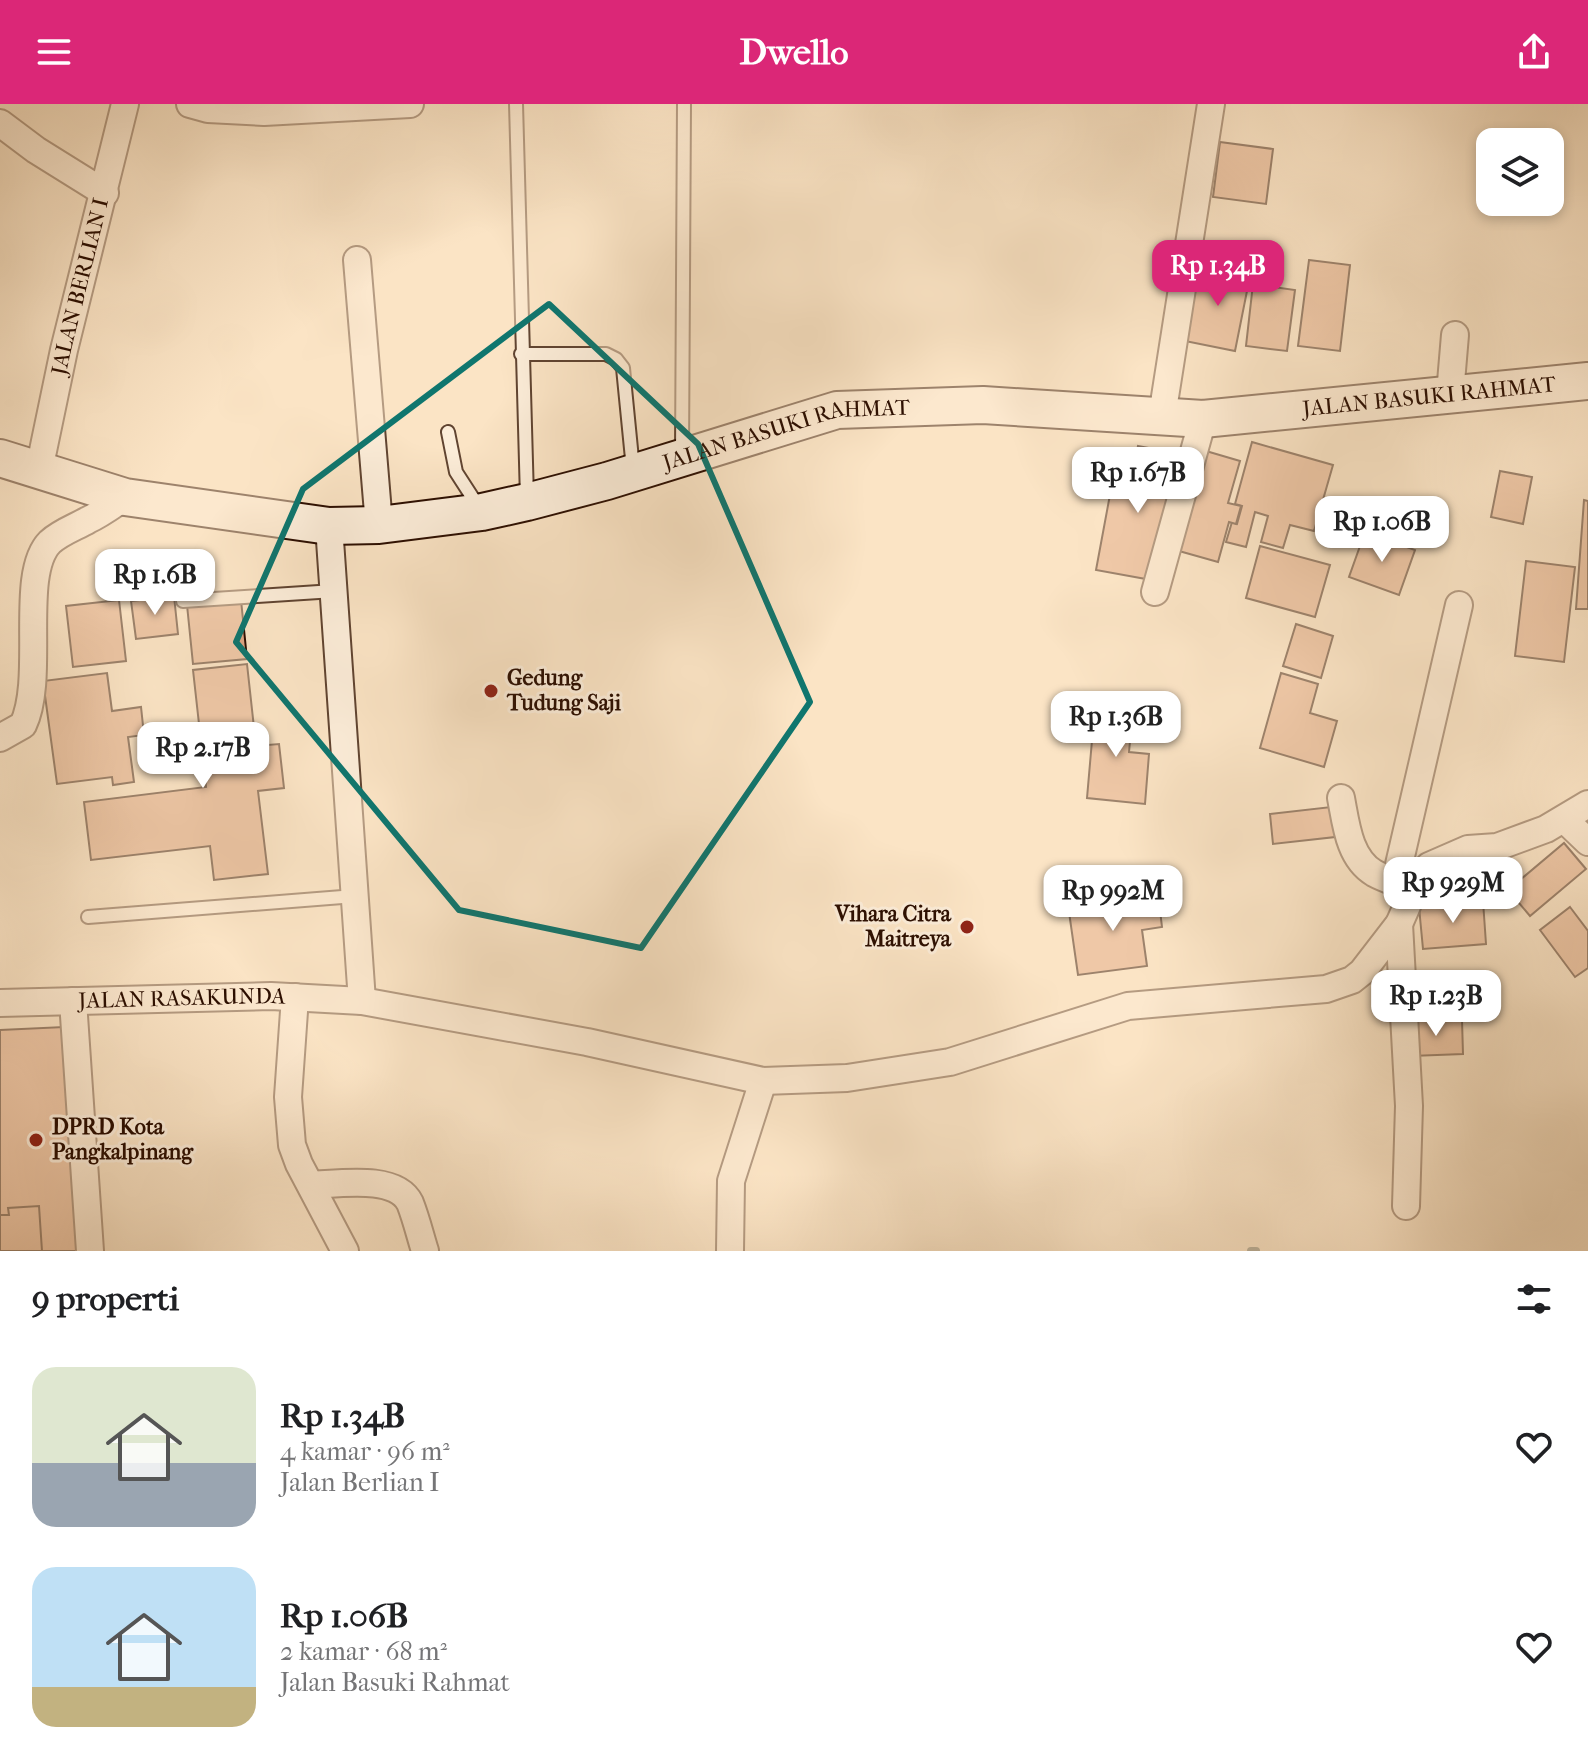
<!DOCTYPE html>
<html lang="id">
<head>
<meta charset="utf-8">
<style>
  :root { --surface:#fff; --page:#f2f2f2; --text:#202124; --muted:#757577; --accent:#db2777 }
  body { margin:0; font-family:"IM FELL French Canon",serif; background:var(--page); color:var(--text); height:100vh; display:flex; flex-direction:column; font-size:30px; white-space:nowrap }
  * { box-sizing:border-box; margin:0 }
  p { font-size:26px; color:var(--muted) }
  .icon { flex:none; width:44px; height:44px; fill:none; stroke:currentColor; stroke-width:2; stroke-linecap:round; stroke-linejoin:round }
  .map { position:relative; height:1147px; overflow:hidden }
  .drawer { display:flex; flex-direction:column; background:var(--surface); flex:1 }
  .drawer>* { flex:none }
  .fabs { position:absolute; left:1476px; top:24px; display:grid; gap:16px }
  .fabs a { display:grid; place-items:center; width:88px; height:88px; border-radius:16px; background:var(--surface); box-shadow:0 4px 12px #0003; font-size:40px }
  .price { position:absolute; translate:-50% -68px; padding:0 18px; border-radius:16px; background:#fff; color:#222; font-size:26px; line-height:52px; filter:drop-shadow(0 2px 4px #0008) }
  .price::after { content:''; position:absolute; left:50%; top:48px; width:24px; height:18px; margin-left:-12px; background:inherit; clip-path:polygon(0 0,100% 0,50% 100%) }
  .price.selected { background:var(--accent); color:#fff }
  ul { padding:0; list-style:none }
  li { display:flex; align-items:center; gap:24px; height:200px; padding:0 32px }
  li span { display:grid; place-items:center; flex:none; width:224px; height:160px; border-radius:24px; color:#555 }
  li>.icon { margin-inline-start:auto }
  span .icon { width:96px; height:96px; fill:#fffc; stroke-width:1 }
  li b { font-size:34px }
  h2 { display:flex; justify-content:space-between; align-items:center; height:96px; padding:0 32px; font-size:34px }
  header { display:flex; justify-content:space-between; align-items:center; height:104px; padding:0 32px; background:var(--accent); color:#fff; font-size:36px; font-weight:700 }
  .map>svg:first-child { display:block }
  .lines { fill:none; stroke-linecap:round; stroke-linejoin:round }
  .stream { stroke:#71786a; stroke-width:8 }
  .building { fill:#dfa784; stroke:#2c0e00; stroke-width:2 }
  .lane-casing { stroke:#604431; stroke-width:16 }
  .street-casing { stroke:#604431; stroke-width:30 }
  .secondary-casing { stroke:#2c0e00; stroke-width:40 }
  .lane { stroke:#fcedd9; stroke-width:12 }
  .street { stroke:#fcedd9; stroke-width:26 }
  .secondary { stroke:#fcedd9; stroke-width:36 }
  .marked { fill:none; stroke:#0f766e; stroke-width:6; stroke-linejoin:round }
  .poi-dot { fill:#8f2418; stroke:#fcedd9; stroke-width:3 }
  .labels { text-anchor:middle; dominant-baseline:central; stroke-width:6; stroke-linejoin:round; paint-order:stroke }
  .street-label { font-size:22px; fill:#2c0e00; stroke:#fcedd9 }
  .poi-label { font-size:22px; font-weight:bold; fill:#2c0e00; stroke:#fcedd9; text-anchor:start }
</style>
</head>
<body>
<header><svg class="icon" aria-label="menu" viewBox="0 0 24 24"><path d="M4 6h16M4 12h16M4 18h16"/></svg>Dwello<svg class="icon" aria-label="share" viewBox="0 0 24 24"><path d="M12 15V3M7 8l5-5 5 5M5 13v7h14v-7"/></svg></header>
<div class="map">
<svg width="1588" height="1147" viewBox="0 0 1588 1147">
  <rect width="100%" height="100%" fill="#fbe4c5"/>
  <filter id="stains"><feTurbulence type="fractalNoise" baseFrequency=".0025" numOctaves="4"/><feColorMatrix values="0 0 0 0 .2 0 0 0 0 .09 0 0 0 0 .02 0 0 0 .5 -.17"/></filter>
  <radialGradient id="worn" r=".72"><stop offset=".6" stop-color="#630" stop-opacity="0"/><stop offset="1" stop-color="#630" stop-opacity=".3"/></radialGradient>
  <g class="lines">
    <!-- stream -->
    <polyline class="stream" points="1251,1147 1256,1147"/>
  </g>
  <!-- building -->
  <g class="building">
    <polygon points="1220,38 1273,45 1266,100 1213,93"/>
    <polygon points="1309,156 1350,161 1340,247 1298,242"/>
    <polygon points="1200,162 1250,172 1235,247 1185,237"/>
    <polygon points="1253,180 1295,186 1287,247 1246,242"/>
    <polygon points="1252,338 1333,361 1314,427 1290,421 1283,444 1261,438 1268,412 1255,408 1246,443 1226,438 1232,418 1237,420 1242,402 1235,400"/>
    <polygon points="1138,342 1165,347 1163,357 1179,360 1157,477 1096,466 1117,353 1135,356"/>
    <polygon points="1206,347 1240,357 1228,399 1241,402 1236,420 1229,418 1218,458 1179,447"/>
    <polygon points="1500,367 1532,373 1523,420 1491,413"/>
    <polygon points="1584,396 1588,397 1588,505 1576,505"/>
    <polygon points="1365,428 1415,446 1399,491 1349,473"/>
    <polygon points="1260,442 1330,461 1315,513 1246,494"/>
    <polygon points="1526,457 1575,463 1564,558 1515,552"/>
    <polygon points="174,492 178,530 136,535 131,497"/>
    <polygon points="119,496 126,557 73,563 66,502"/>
    <polygon points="241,496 247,555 193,560 187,501"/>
    <polygon points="1296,520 1333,532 1321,574 1283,562"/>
    <polygon points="247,560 256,642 279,640 284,684 258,687 268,770 214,776 210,742 91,756 84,698 206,683 193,566"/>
    <polygon points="107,569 112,607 141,603 144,631 128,633 134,678 113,681 112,673 57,680 43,577"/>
    <polygon points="1281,569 1318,580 1310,609 1337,617 1324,663 1260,644"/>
    <polygon points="1095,602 1133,605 1129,648 1149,650 1145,700 1087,694"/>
    <polygon points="1331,703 1335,733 1273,740 1270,710"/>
    <polygon points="1564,739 1586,765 1530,812 1508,786"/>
    <polygon points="1158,790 1162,823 1142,826 1147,862 1078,871 1068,801"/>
    <polygon points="1483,797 1486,840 1423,845 1419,803"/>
    <polygon points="1570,803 1588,827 1588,864 1575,873 1540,826"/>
    <polygon points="1462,916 1463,950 1411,952 1410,917"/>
    <polygon points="64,923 78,1147 0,1147 0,926"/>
    <polygon points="39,1102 42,1147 0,1147 0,1111 9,1111 8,1104"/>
  </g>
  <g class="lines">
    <!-- lane casing -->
    <g class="lane-casing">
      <g id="lane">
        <polyline points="516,0 527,394"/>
        <polyline points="521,250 606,250 616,255 623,264 633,365"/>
        <polyline points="448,328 456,368 478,402"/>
        <polyline points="682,351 684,0"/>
        <polyline points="183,497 334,487"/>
        <polyline points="88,813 355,792"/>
      </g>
    </g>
    <!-- street casing -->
    <g class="street-casing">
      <g id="street">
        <polyline points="190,0 208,5 264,8 410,0"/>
        <polyline points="0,19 36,46 105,89"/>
        <polyline points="357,156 379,421"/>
        <polyline points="1450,290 1455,231"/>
        <polyline points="1162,312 1211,0"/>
        <path id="s1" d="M39 366 64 246 125 0"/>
        <polyline points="329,422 362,897"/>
        <polyline points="1155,488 1203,315"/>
        <path d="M0 634 23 621C46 573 18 470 50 438 61 428 76 423 88 416 101 410 113 401 125 393"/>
        <path d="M1341 694C1346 720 1349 754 1374 769 1385 775 1398 779 1410 784"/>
        <polyline points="1565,716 1588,738"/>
        <polyline points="1395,778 1459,501"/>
        <polyline points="1399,820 1409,1002 1406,1102"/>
        <polyline points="295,893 288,993 292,1041 299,1060 345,1147"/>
        <polyline points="73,897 90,1147"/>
        <path id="s2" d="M0 899 271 892 362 897 587 938 763 977 847 974 950 958 1128 902 1326 885 1352 876 1362 868 1399 820 1421 770 1429 762 1468 745 1497 743 1546 725 1588 700"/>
        <path d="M311 1081C338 1080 396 1070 410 1099 416 1114 420 1131 425 1147"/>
        <polyline points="730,1147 731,1077 763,977"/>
      </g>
    </g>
    <!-- secondary casing -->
    <g class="secondary-casing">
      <g id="secondary">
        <path id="s3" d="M0 354 125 393 329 422 379 421 482 408 527 398 607 377 837 306 983 301 1203 315 1588 277"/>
      </g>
    </g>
    <!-- lane -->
    <use href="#lane" class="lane"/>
    <!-- street -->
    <use href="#street" class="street"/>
    <!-- secondary -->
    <use href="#secondary" class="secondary"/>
  </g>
  <!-- marked area -->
  <path d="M0 0H1588V1147H0ZM549 200 698 340 810 598 641 844 459 806 236 538 303 385Z" fill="#fbe4c5" fill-opacity=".55" fill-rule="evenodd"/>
  <path class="marked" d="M549 200 698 340 810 598 641 844 459 806 236 538 303 385Z"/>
  <!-- markers -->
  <g class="poi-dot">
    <circle cx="491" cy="587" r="8"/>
    <circle cx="967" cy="823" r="8"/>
    <circle cx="36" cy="1036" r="8"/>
  </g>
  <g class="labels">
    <!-- street labels -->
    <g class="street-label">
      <text stroke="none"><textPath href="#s1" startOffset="188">JALAN BERLIAN I</textPath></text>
      <text stroke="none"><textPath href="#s3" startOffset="1454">JALAN BASUKI RAHMAT</textPath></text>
      <text stroke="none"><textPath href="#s3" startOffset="806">JALAN BASUKI RAHMAT</textPath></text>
      <text stroke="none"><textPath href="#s2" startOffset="182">JALAN RASAKUNDA</textPath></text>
    </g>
    <!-- poi labels -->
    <g class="poi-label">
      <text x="507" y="574">Gedung<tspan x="507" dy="25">Tudung Saji</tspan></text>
      <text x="951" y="810" text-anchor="end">Vihara Citra<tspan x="951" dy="25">Maitreya</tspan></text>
      <text x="52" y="1023">DPRD Kota<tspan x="52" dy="25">Pangkalpinang</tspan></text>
    </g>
  </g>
  <rect width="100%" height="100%" filter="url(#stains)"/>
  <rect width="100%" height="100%" fill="url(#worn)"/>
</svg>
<div class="fabs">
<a><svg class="icon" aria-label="layers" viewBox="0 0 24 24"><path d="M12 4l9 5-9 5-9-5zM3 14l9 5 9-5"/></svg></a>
</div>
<b class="price selected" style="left:1218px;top:204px">Rp 1.34B</b>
<b class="price" style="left:1138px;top:411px">Rp 1.67B</b>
<b class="price" style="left:1382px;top:460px">Rp 1.06B</b>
<b class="price" style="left:155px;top:513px">Rp 1.6B</b>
<b class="price" style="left:1116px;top:655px">Rp 1.36B</b>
<b class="price" style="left:203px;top:686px">Rp 2.17B</b>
<b class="price" style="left:1453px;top:821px">Rp 929M</b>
<b class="price" style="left:1113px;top:829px">Rp 992M</b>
<b class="price" style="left:1436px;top:934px">Rp 1.23B</b>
</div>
<section class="drawer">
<h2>9 properti<svg class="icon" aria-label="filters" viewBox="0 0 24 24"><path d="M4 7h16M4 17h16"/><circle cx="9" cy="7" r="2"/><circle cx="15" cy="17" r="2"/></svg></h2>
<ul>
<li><span style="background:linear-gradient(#dfe7d0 60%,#9aa5b1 0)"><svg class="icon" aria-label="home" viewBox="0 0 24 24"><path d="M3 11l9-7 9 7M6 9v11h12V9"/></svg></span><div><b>Rp 1.34B</b><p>4 kamar · 96 m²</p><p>Jalan Berlian I</p></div><svg class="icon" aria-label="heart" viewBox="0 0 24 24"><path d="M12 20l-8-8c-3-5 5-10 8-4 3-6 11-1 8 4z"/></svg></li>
<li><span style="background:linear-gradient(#bfe0f5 75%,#c2b280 0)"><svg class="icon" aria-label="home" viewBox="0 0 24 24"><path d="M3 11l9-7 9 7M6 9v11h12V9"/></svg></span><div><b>Rp 1.06B</b><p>2 kamar · 68 m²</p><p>Jalan Basuki Rahmat</p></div><svg class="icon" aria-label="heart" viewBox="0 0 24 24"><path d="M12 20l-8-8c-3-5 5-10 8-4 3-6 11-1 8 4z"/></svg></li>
</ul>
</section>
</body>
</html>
